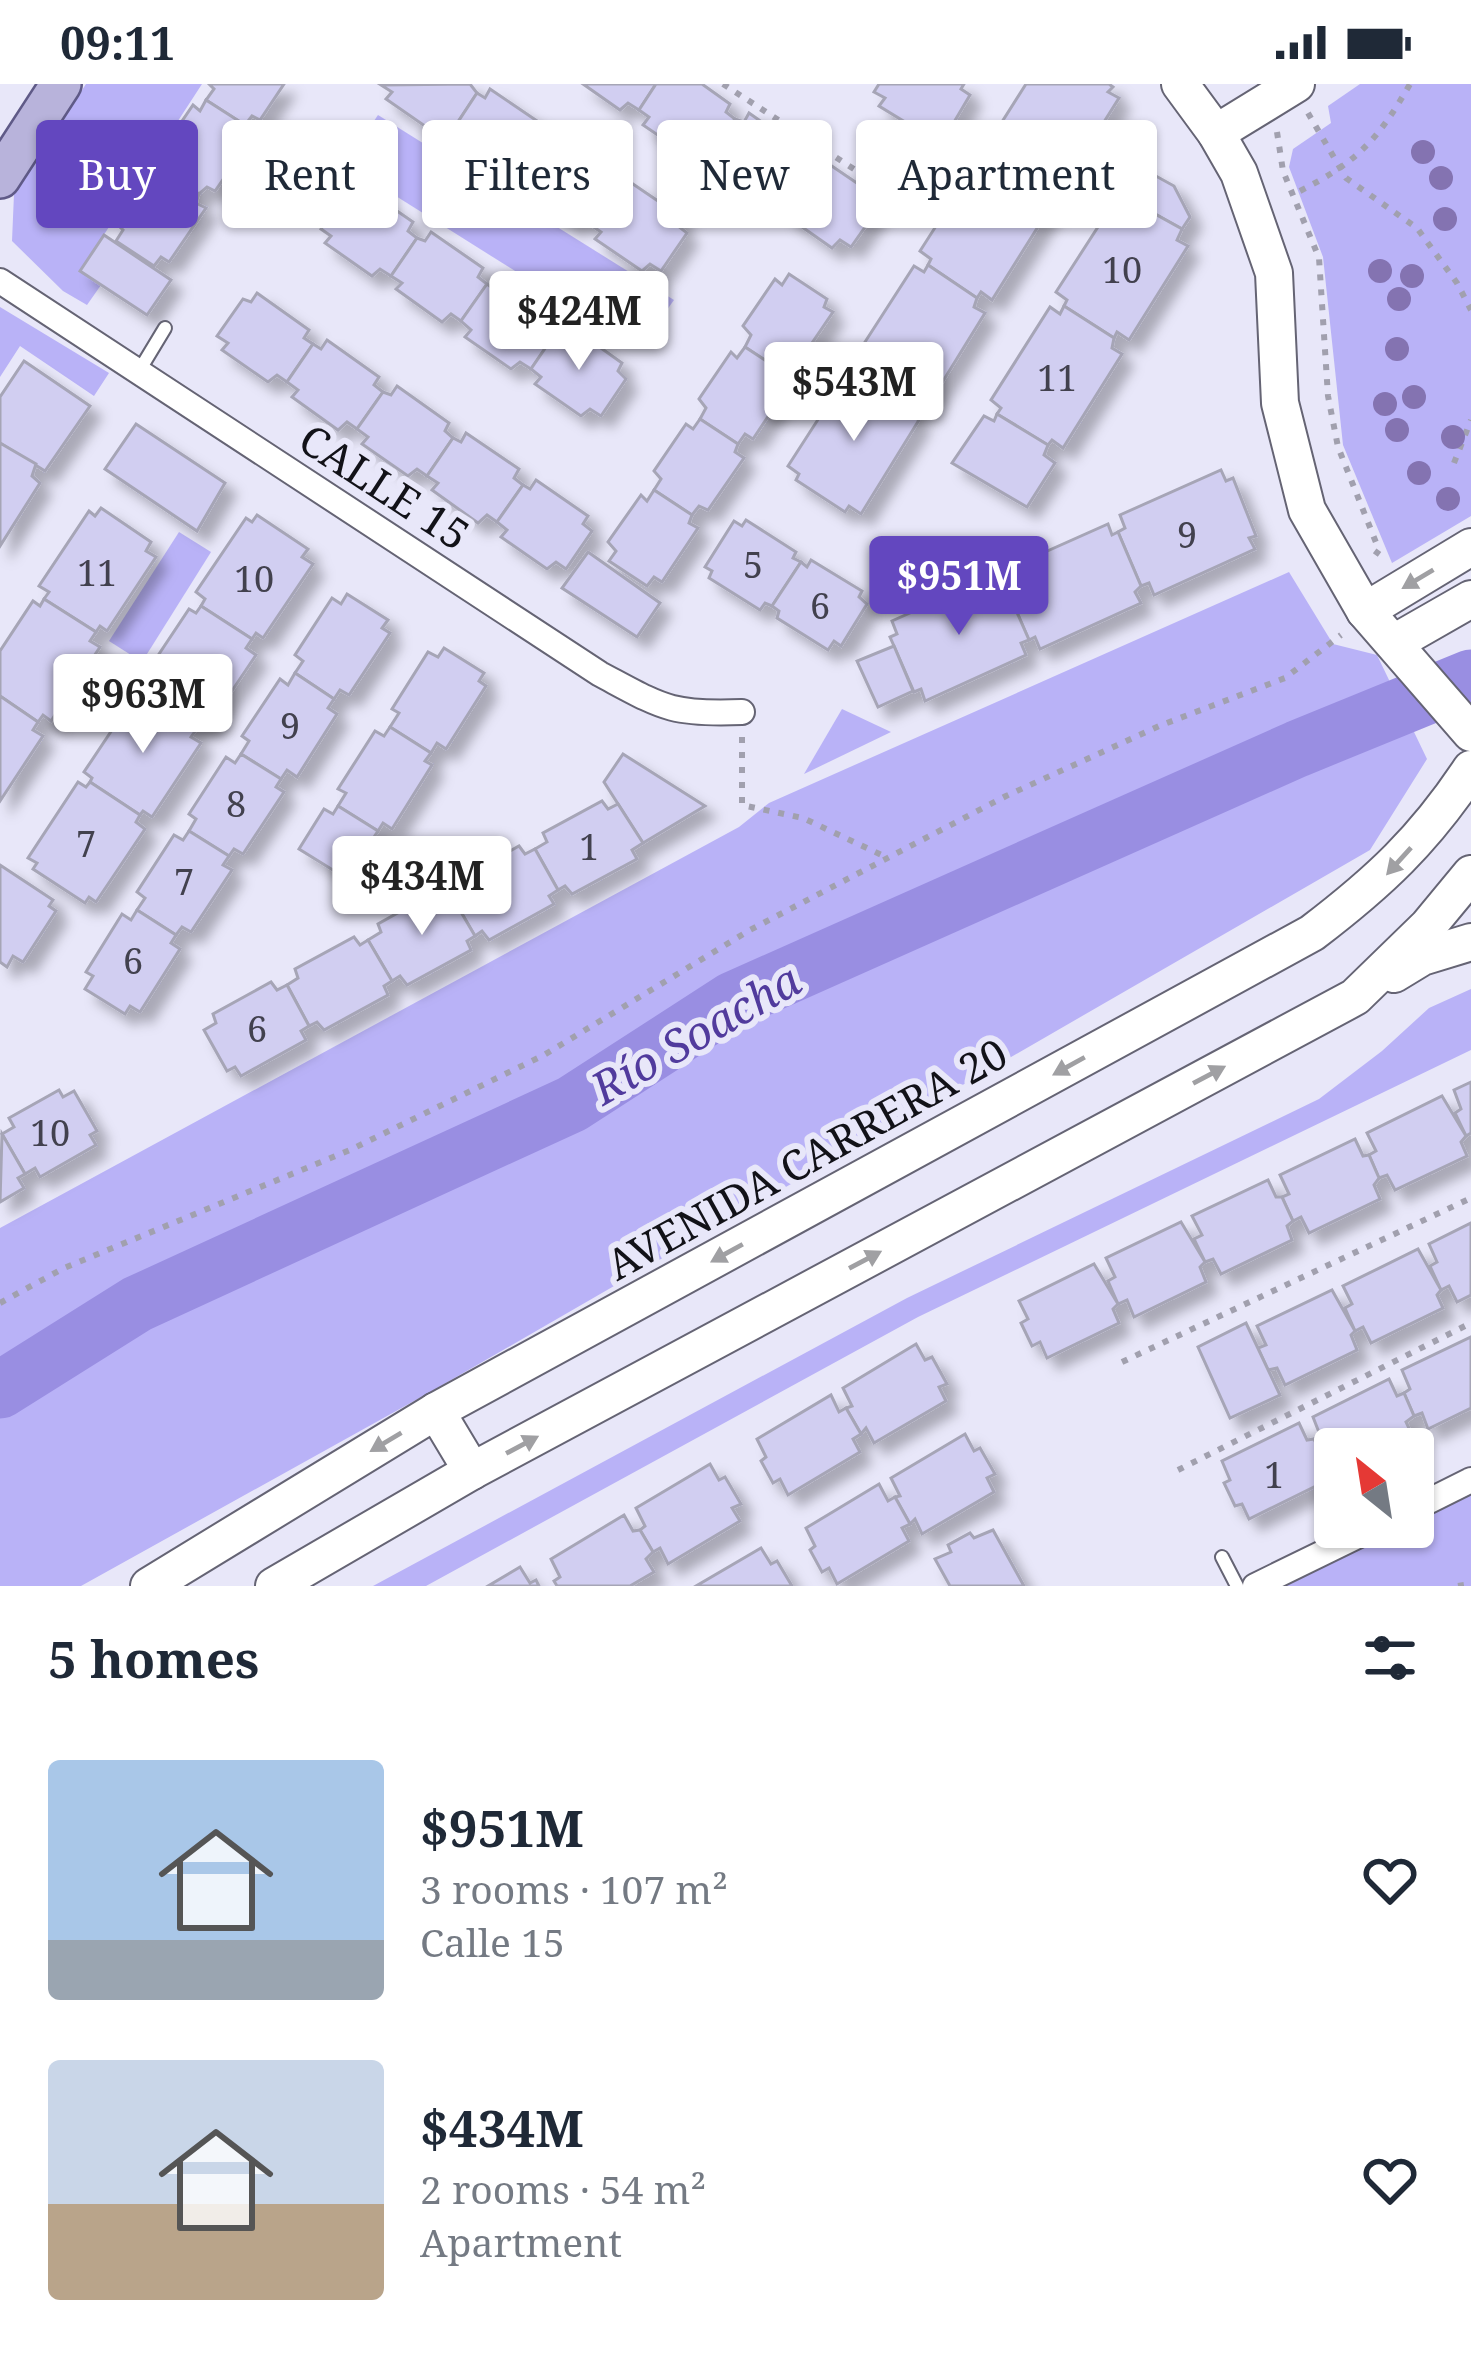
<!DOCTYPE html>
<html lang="en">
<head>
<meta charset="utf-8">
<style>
  :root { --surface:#fff; --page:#f6f6f7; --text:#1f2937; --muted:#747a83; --accent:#6347bf }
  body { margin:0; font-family:"Noto Serif",serif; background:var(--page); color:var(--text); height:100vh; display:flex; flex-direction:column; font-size:45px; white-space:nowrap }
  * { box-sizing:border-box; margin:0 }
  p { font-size:39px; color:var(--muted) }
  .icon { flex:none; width:66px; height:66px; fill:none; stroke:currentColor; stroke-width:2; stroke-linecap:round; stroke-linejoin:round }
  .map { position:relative; height:1502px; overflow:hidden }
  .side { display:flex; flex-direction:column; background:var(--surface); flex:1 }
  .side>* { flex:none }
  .guide { position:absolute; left:36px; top:36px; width:1401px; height:108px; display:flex; gap:24px }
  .needle { width:78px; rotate:330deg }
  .buttons { position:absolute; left:1314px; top:1344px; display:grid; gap:24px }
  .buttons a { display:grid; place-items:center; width:120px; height:120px; border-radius:12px; background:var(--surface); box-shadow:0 3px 9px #0004; font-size:60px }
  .price { position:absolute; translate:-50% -102px; padding:0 27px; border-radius:12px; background:#fff; color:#222; font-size:39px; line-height:78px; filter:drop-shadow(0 3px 6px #0008) }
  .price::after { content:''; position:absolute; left:50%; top:72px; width:36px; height:27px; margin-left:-18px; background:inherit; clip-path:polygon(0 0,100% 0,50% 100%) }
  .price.active { background:var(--accent); color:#fff }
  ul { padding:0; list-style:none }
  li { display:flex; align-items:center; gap:36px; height:300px; padding:0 48px }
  li span { display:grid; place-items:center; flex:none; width:336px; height:240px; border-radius:12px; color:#555 }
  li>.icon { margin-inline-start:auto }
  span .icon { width:144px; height:144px; fill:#fffc; stroke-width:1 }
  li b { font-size:51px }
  h2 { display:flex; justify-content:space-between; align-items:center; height:144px; padding:0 48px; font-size:51px }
  .pill { padding:0 42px; border-radius:12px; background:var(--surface); box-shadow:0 3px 9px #0004; font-size:42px; line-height:108px }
  .pill.active { background:var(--accent); color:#fff }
  .status { display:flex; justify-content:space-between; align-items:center; height:84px; padding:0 60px; background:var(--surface); direction:ltr }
  .status svg { height:33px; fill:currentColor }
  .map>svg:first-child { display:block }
  .green { fill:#b9b2f7 }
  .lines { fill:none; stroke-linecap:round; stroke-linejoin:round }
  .river { stroke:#998ee2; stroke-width:57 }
  .building { fill:#d1cef1; stroke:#a6a5b6; stroke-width:3; filter:url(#shadow) }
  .lane-casing { stroke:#656474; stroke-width:16 }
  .street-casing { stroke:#656474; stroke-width:28 }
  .secondary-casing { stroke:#656474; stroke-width:40 }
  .primary-casing { stroke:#5f5a87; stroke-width:44 }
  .path { stroke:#a1a0ae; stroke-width:6; stroke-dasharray:6 9; stroke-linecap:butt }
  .lane { stroke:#fff; stroke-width:12 }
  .street { stroke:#fff; stroke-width:24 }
  .secondary { stroke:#fff; stroke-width:36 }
  .primary { stroke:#b8b3db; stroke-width:39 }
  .tree { fill:#8473b1 }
  .oneway { fill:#a0a0a3 }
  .labels { text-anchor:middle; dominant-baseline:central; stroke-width:12; stroke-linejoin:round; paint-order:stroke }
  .number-label { font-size:36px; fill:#42414e }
  .street-label { font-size:42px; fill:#121218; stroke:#e8e7f9 }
  .water-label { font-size:45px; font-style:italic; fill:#513b9d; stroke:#e8e7f9 }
</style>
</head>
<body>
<div class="status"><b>09:11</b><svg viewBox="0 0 49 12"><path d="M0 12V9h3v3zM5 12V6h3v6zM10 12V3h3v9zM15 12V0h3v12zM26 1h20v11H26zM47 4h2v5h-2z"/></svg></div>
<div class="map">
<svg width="1471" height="1502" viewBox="0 0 1471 1502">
  <defs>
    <filter id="shadow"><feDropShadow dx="11" dy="11" stdDeviation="6" flood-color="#0004"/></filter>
  </defs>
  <rect width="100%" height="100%" fill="#e8e7f9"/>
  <!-- green -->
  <g class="green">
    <polygon points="86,0 202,0 81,186 101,201 87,221 63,207 12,157 14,110"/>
    <polygon points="1360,0 1471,0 1471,432 1392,479 1343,361 1323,173 1289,83 1293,65 1331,39 1328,22"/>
    <polygon points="378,31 674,216 639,265 345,80"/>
    <polygon points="0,223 109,289 94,312 20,262 0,293"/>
    <polygon points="179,448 211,468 142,578 109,557"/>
    <polygon points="1289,488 1333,560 1377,571 1427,675 1370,766 432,1307 81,1502 0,1502 0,1144 739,743 769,719"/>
    <polygon points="842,625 891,648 804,690"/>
    <polygon points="1471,905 1471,966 918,1233 426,1502 373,1502 907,1214 1319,1015 1382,967 1429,924"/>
    <polygon points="1471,1392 1471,1502 1265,1502 1376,1443 1413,1443 1413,1423"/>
  </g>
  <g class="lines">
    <!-- river -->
    <polyline class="river" points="0,1306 137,1220 572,1020 733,916 1297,665 1471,594"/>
  </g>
  <!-- building -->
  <g class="building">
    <polygon points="209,0 284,0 260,36 252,32 245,41 206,16 214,5"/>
    <polygon points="470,0 477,9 452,47 441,40 432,47 386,15 392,8 381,1"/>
    <polygon points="583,0 656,0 639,26 628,19 620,26"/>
    <polygon points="656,0 702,0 730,20 726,28 735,35 709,73 698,66 690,73 643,41 649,33 639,26"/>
    <polygon points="879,0 964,0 961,5 970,11 947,50 936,44 928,52 879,22 885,14 874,8"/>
    <polygon points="1026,0 1109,0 1113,3 1108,8 1119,14 1060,108 1049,101 1045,106 995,74 998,68 988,60"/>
    <polygon points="490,5 543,41 538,50 547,57 521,94 510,87 502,94 456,62 461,55 452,47 477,9 485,14"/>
    <polygon points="206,16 245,41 241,50 251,55 215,107 207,103 199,110 161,86 168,77 161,68 193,21 200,27"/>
    <polygon points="749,29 802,66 797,74 806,81 780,118 769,111 761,119 714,86 720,79 709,73 735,35 744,38"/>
    <polygon points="560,51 612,88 608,96 617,103 591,141 580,134 572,141 525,109 531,102 521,94 547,57 555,61"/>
    <polygon points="820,74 873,110 868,119 877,126 851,163 840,156 832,164 785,131 792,124 780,118 806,81 815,83"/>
    <polygon points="995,74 1045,106 1040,116 1051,122 992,216 981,208 977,214 928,181 931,175 920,167 979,75 989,82"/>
    <polygon points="161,86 199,110 196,119 206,124 169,178 161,173 154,182 116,157 123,146 115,138 147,91 154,97"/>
    <polygon points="1145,86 1174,102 1190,133 1182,145 1128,115"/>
    <polygon points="630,98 683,134 678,142 687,149 661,187 650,180 642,187 595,155 601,148 591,141 617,103 625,107"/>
    <polygon points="361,102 413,138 408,147 417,154 391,192 380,185 372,192 325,159 331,152 321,145 346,107 355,111"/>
    <polygon points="1116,115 1126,121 1128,115 1182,145 1177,156 1188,162 1129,256 1117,248 1114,254 1064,222 1067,216 1056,208"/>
    <polygon points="431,148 483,184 478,193 487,200 461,237 451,230 442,238 396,205 402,199 391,192 417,154 425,157"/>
    <polygon points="104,151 171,196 147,231 80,187"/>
    <polygon points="928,181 977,214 974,223 985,229 927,323 916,315 913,325 861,290 865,283 854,275 914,182 924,188"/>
    <polygon points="789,190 827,215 824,223 833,228 797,281 789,277 783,288 745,263 751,251 743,242 775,195 782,201"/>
    <polygon points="500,195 552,232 548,240 557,247 531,285 520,278 511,285 465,253 471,246 461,237 487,200 494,205"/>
    <polygon points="257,209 309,246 304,254 313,260 287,298 277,291 268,298 222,266 228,259 217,252 243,215 251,218"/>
    <polygon points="1064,222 1114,254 1112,264 1122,270 1063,364 1052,356 1048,361 997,330 1001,324 991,316 1050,223 1060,230"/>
    <polygon points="570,242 622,279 618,287 626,295 601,332 590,325 581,332 535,300 541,293 531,285 557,247 564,252"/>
    <polygon points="327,256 379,293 374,301 383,308 357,345 347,338 338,346 292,313 298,306 287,298 313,260 321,265"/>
    <polygon points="745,263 783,288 779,296 789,301 753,355 745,350 738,360 700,335 706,324 699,315 731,268 737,274"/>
    <polygon points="24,277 90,322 45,387 0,359 0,313"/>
    <polygon points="848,289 858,296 861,290 913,325 909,330 919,336 861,430 849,422 845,428 796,396 799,390 788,382"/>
    <polygon points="397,302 449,339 445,347 453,354 427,392 417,385 408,392 362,360 368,353 357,345 383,308 391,311"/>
    <polygon points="997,330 1048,361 1044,371 1055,379 1027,423 952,379 984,332 994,337"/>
    <polygon points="700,335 738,360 735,368 744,374 708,426 699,422 692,431 654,406 661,395 654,387 686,340 693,345"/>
    <polygon points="136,340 225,399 197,447 105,385"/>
    <polygon points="466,349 519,385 514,394 523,401 497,438 487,431 478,439 432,406 438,399 427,392 453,354 461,358"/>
    <polygon points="0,359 36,380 32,392 40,399 0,462"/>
    <polygon points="1221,386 1226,397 1233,394 1256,452 1249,454 1255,465 1154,511 1149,499 1141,502 1118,448 1125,444 1120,431"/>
    <polygon points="536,396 588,432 583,440 592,447 566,485 556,478 547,485 501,453 507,446 497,438 523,401 530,405"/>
    <polygon points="654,406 692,431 689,439 698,444 662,498 654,493 647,502 609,477 616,467 608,458 641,411 647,417"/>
    <polygon points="101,424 151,458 146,467 156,473 107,547 100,542 96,548 44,515 49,508 39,502 89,427 95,432"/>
    <polygon points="257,431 308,465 302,473 313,480 263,554 256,549 252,555 201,522 205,515 196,508 246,434 252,438"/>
    <polygon points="746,436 796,468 793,474 801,478 772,522 765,519 760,526 709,494 712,487 705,483 734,437 742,442"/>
    <polygon points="1108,440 1112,451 1118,448 1141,502 1135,508 1141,519 1040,565 1035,553 1029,556 1005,501 1011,498 1007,485"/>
    <polygon points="588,468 660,519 637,553 562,504"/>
    <polygon points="811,476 862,507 859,513 867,520 841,562 834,557 828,566 777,534 779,527 772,522 801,478 807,483"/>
    <polygon points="993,492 997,503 1005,501 1029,556 1021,559 1026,571 925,617 921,605 914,608 894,562 890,553 897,550 892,537"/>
    <polygon points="347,510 388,536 382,544 390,549 349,611 340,606 334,615 295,589 303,577 295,571 332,514 341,520"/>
    <polygon points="44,515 96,548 90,557 100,563 51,637 43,631 38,638 0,612 0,567 33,517 40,522"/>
    <polygon points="201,522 252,555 246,564 256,571 207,644 200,640 196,646 145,612 149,607 139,600 189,525 196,529"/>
    <polygon points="894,562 913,607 878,623 857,577"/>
    <polygon points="444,564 484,589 479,597 486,602 446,665 437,659 431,669 390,643 399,629 392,625 428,568 438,573"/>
    <polygon points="295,589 334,615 328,624 337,630 297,693 287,686 281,695 241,670 249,657 242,652 280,595 288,601"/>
    <polygon points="0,612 38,638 33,646 43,652 0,717"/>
    <polygon points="145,612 196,646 191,653 201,659 152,733 143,727 140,731 90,698 92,694 84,688 134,613 141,618"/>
    <polygon points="390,643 431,669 425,677 432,681 392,745 383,739 378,747 338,722 346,709 338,705 375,647 384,652"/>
    <polygon points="241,670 281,695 276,703 284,708 243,770 234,765 229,772 189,747 196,735 189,730 226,673 235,679"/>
    <polygon points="623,670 705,722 643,759 604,698"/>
    <polygon points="78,698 86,703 90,698 140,731 136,738 145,745 96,818 89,813 85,819 33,785 37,779 28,774"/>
    <polygon points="602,717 608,725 618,720 643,759 632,766 637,775 572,810 565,802 558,806 535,765 547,758 543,749"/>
    <polygon points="338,722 378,747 374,753 383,759 357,801 299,765 324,725 333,730"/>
    <polygon points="189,747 229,772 223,781 232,786 191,848 182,843 176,851 137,826 145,814 137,808 174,751 183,756"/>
    <polygon points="519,762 525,770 535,765 558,806 549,812 554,820 489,856 482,847 475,852 451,811 463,803 460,795"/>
    <polygon points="0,781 53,816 49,822 56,827 23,878 13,872 7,883 0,878"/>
    <polygon points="437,807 442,815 451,811 475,852 467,857 471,866 407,901 400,892 392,897 368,856 381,848 378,840"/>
    <polygon points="137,826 176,851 171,859 180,865 140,928 130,922 125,930 85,905 93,892 86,888 122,830 131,836"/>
    <polygon points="354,853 360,861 368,856 392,897 384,902 388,911 324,946 317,938 309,942 287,901 298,894 295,885"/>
    <polygon points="271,898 277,906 287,901 309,942 301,947 306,956 241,992 235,983 227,987 204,946 216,939 213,930"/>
    <polygon points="1471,998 1471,1049 1466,1052 1455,1029 1461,1025 1454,1006"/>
    <polygon points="59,1006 63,1013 74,1007 97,1047 90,1051 96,1061 40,1093 35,1084 25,1090 2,1050 14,1043 9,1034"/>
    <polygon points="1442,1012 1466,1052 1461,1058 1467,1072 1395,1106 1387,1091 1379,1094 1369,1071 1376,1067 1367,1049"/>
    <polygon points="2,1050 25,1090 18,1094 24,1104 0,1118"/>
    <polygon points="1355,1055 1363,1072 1369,1071 1379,1094 1374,1101 1380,1115 1309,1149 1301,1133 1293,1137 1282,1113 1289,1110 1280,1091"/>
    <polygon points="1268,1096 1276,1113 1282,1113 1293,1137 1287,1142 1292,1156 1221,1190 1213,1175 1205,1178 1194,1155 1202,1151 1192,1132"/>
    <polygon points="1181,1138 1205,1178 1200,1183 1206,1198 1134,1233 1127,1216 1118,1220 1108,1197 1115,1193 1106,1174"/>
    <polygon points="1471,1139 1471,1211 1457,1218 1449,1202 1441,1206 1430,1182 1437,1178 1429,1160"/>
    <polygon points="1418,1165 1441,1206 1437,1211 1443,1224 1371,1259 1363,1243 1355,1247 1345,1224 1352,1220 1343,1202"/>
    <polygon points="1094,1180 1118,1220 1113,1225 1119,1239 1047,1274 1040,1258 1032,1262 1021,1239 1028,1235 1019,1217"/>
    <polygon points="1332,1206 1355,1247 1351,1251 1357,1266 1285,1301 1277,1284 1268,1286 1258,1264 1266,1261 1257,1242"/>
    <polygon points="1246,1239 1280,1311 1230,1334 1198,1263"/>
    <polygon points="1471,1253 1471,1324 1428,1345 1422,1329 1414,1332 1404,1309 1410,1305 1402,1286"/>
    <polygon points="916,1260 925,1276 932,1273 947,1300 939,1303 946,1317 874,1359 866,1344 861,1350 846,1324 852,1322 843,1304"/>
    <polygon points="1389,1295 1397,1312 1404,1309 1414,1332 1406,1338 1414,1355 1393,1365 1335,1365 1335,1382 1332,1375 1325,1378 1314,1355 1320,1351 1313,1333"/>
    <polygon points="831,1311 839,1328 846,1324 861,1350 853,1355 860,1368 788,1411 780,1395 773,1399 761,1377 766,1373 757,1355"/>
    <polygon points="1299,1339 1307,1356 1314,1355 1325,1378 1318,1384 1324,1398 1249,1435 1242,1420 1235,1422 1224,1399 1230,1396 1222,1377"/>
    <polygon points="965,1350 974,1367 980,1364 995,1390 987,1394 994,1408 922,1450 915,1435 910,1440 895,1413 900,1412 891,1394"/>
    <polygon points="710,1380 719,1396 725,1393 741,1420 732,1424 740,1437 668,1480 660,1464 653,1468 640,1446 645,1442 636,1424"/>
    <polygon points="879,1400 888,1417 895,1413 910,1440 902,1444 909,1457 837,1500 829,1484 822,1488 810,1466 815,1462 806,1444"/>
    <polygon points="624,1431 633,1447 640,1446 653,1468 646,1475 654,1488 630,1502 557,1502 554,1497 560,1493 551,1475"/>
    <polygon points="993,1446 1024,1502 950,1502 935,1475 951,1468 948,1461 970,1449 974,1454"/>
    <polygon points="761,1464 771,1480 777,1477 792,1502 696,1502"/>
    <polygon points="520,1483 530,1499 536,1496 539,1502 488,1502"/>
  </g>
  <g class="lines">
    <!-- lane casing -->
    <g class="lane-casing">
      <g id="lane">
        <polyline points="139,287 165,244"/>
        <polyline points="1222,1473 1237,1502"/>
      </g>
    </g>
    <!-- street casing -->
    <g class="street-casing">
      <g id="street">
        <path d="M0 197 600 590C662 623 670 631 742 628"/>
        <polyline points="1413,1425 1471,1396"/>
        <polyline points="1255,1502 1376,1443"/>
      </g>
    </g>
    <!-- secondary casing -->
    <g class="secondary-casing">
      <g id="secondary">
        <polyline points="1180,0 1216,49 1239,89 1274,189 1280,319 1307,426 1365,527 1471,649"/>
        <polyline points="1216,49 1296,0"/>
        <polyline points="1365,527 1471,463"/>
        <polyline points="1394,559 1471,515"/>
        <polyline points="1394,890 1422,873 1471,858"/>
        <polyline points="436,1327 472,1387"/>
        <path d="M149 1502 436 1327 1312 849C1379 798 1424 756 1471 685"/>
        <polyline points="274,1502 472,1387 1355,913 1428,842 1471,790"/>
      </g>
    </g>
    <!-- primary casing -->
    <g class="primary-casing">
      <polyline id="primary" points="0,94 61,0"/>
    </g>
    <!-- path -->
    <g class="path">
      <polyline points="723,0 920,128"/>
      <polyline points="1308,29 1346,94 1417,144 1457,199 1471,226"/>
      <polyline points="1277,48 1283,87 1319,174 1328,312 1338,363 1379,466 1371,477"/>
      <path d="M1300 107C1357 78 1378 56 1410 0"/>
      <polyline points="1454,379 1471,336"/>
      <polyline points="742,653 742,721 803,734 888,774"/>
      <polyline points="0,1219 64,1184 350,1066 544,971 750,846 1006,712 1159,642 1285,594 1341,551"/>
      <polyline points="1122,1278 1471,1114"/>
      <polyline points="1178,1386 1471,1239"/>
      <polyline points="1458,1502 1471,1500"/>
    </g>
    <!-- lane -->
    <use href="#lane" class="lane"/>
    <!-- street -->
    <use href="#street" class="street"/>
    <!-- secondary -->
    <use href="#secondary" class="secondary"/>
    <!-- primary -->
    <use href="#primary" class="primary"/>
  </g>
  <!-- trees -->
  <g class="tree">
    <circle cx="1423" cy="68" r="12"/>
    <circle cx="1441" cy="94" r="12"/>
    <circle cx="1445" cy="135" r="12"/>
    <circle cx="1380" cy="187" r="12"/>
    <circle cx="1412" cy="192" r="12"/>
    <circle cx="1399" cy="215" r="12"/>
    <circle cx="1397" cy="265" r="12"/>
    <circle cx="1414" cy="313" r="12"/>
    <circle cx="1385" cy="320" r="12"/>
    <circle cx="1397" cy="346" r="12"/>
    <circle cx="1453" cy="353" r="12"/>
    <circle cx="1419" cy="389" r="12"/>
    <circle cx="1448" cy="415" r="12"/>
  </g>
  <!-- one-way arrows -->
  <defs><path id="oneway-solid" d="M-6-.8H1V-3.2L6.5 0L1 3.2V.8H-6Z" transform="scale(3)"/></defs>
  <g class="oneway">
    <use href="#oneway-solid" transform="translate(1418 495) rotate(149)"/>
    <use href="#oneway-solid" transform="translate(1399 777) rotate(132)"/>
    <use href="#oneway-solid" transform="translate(1069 982) rotate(151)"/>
    <use href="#oneway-solid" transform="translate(1209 991) rotate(-28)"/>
    <use href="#oneway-solid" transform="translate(727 1169) rotate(151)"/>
    <use href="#oneway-solid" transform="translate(865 1176) rotate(-28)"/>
    <use href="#oneway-solid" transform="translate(386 1358) rotate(149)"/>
    <use href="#oneway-solid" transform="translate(522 1361) rotate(-28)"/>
  </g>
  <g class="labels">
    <!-- number labels -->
    <g class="number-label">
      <text x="1122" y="185">10</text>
      <text x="1057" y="293">11</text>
      <text x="1187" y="450">9</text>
      <text x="753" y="480">5</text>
      <text x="97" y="488">11</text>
      <text x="254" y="494">10</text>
      <text x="820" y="521">6</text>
      <text x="290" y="641">9</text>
      <text x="236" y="719">8</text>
      <text x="86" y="759">7</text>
      <text x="589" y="762">1</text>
      <text x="184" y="797">7</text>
      <text x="133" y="876">6</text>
      <text x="257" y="944">6</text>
      <text x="50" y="1048">10</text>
      <text x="1274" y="1390">1</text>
    </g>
    <!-- street labels -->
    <g class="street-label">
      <text transform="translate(385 402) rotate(33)">CALLE 15</text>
      <text transform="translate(806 1074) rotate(-29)">AVENIDA CARRERA 20</text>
    </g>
    <!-- water labels -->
    <g class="water-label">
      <text transform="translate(695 949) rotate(-30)">Río Soacha</text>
    </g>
  </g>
</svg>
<div class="buttons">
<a><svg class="needle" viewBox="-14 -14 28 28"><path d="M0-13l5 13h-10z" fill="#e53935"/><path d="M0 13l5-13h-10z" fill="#747a83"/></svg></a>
</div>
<b class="price" style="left:579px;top:289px">$424M</b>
<b class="price" style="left:854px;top:360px">$543M</b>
<b class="price active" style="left:959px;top:554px">$951M</b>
<b class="price" style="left:143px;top:672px">$963M</b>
<b class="price" style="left:422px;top:854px">$434M</b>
<div class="guide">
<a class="pill active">Buy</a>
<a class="pill">Rent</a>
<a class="pill">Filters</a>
<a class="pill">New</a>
<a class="pill">Apartment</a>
</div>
</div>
<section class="side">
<h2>5 homes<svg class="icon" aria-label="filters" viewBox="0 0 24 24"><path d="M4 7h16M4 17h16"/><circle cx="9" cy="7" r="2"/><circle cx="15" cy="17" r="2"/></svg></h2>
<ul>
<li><span style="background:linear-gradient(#a9c7e8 75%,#9aa5b1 0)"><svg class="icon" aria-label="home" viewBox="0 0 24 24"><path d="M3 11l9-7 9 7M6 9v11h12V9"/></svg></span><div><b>$951M</b><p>3 rooms · 107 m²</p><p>Calle 15</p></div><svg class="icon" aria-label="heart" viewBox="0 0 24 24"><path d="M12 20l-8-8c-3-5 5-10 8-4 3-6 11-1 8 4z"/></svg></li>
<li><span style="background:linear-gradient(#c9d6e8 60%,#b9a48a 0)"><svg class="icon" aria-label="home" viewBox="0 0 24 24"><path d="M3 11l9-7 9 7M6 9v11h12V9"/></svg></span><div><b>$434M</b><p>2 rooms · 54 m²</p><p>Apartment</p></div><svg class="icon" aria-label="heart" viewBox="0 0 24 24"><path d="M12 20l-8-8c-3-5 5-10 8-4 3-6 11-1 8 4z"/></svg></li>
</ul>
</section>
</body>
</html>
